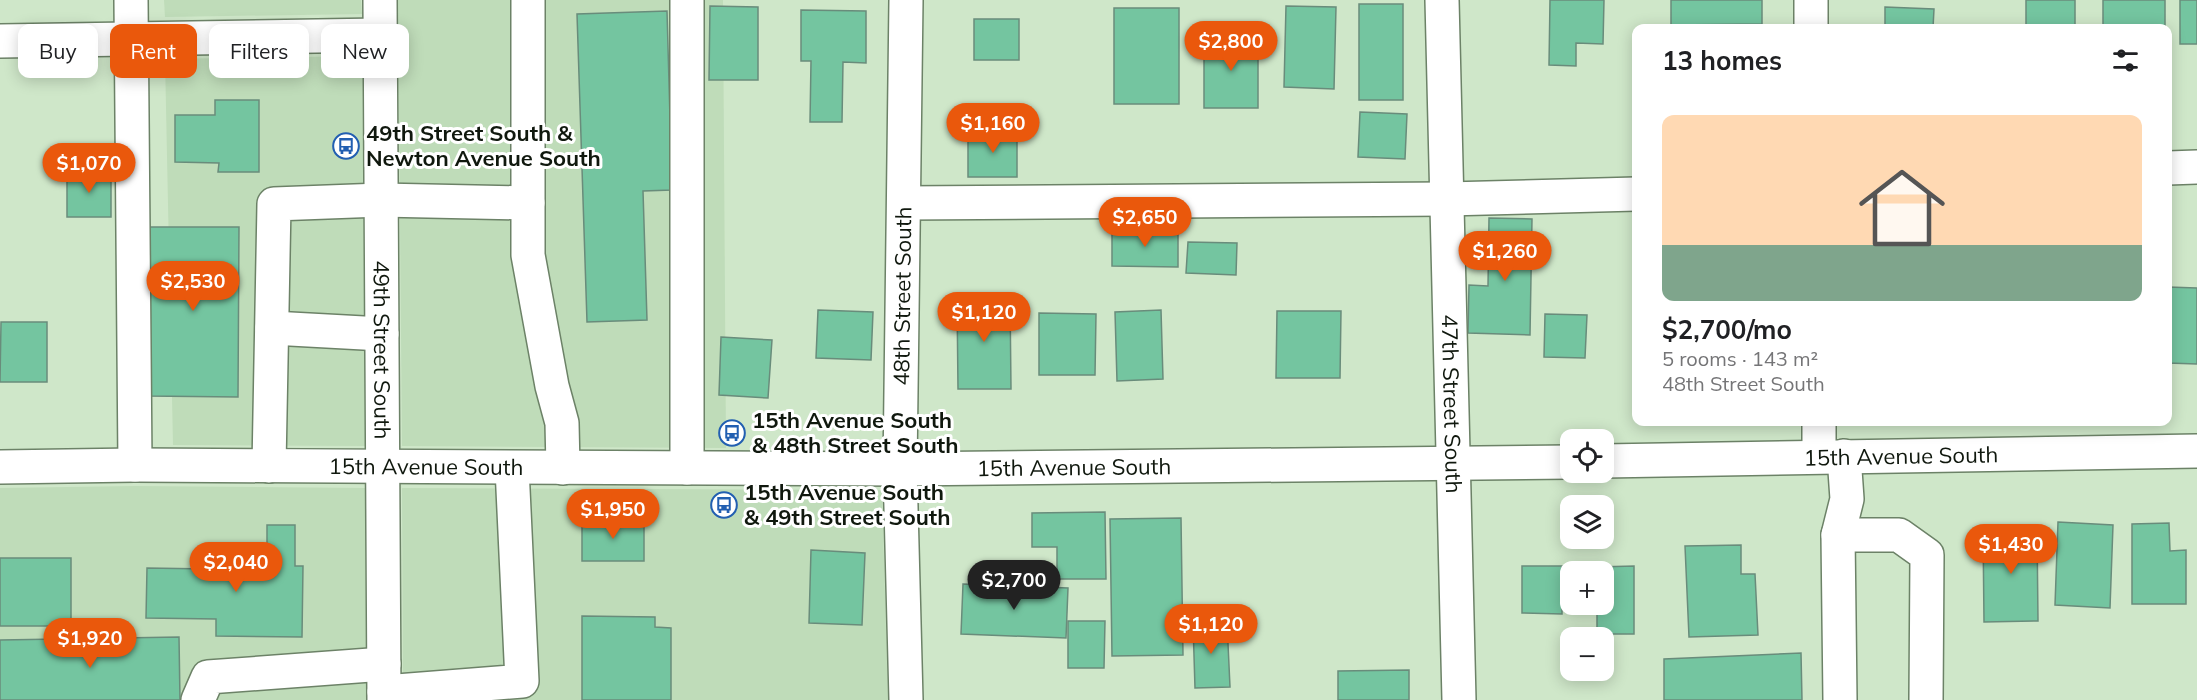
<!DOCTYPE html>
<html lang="en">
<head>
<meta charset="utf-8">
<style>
  :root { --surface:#fff; --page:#f2f2f2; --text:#202124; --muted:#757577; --line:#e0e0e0; --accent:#ea580c }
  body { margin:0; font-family:Mulish,sans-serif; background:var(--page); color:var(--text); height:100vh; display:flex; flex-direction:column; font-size:22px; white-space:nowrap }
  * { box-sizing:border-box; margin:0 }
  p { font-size:20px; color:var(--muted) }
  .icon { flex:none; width:33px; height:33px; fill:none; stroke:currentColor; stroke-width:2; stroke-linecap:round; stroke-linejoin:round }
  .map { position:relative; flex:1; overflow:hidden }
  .drawer { position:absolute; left:1632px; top:24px; width:540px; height:402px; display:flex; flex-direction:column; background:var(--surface); border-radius:12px; box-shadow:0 3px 15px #0003 }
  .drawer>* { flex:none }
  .guide { position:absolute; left:18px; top:24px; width:570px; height:54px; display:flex; gap:12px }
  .controls { position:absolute; left:1560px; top:429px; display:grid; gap:12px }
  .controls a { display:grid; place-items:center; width:54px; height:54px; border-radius:12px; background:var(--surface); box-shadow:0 3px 15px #0003; font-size:30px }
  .price { position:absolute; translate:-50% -51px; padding:0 14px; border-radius:21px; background:var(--accent); color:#fff; font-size:20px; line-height:39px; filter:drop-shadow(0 2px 3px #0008) }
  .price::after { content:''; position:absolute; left:50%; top:36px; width:18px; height:14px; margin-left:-9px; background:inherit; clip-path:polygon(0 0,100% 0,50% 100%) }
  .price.active { background:#222; color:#fff }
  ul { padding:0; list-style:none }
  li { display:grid; align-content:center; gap:12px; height:318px; padding:0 30px }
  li+li { border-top:2px solid var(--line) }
  li span { display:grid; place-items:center; height:186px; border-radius:12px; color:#555 }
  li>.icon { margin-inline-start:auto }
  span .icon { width:108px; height:108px; fill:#fffc; stroke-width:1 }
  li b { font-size:26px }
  h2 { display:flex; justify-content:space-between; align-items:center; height:72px; padding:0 30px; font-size:26px }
  .tag { padding:0 21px; border-radius:12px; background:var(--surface); box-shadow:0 3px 15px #0003; font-size:21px; line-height:54px }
  .tag.active { background:var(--accent); color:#fff }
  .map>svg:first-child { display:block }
  .built { fill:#bfdcb9 }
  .building { fill:#74c5a0; stroke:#698c7b; stroke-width:1.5 }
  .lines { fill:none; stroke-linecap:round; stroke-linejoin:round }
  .minor-casing { stroke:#6c8267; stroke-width:36 }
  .major-casing { stroke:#6c8267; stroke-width:36 }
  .minor { stroke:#fff; stroke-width:33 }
  .major { stroke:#fff; stroke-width:33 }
  .labels { text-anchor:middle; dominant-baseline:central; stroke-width:6; stroke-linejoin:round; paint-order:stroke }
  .poi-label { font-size:22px; font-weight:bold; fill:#10180e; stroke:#fff; text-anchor:start }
  .street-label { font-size:22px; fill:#10180e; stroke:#fff }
</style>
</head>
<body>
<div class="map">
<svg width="2197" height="700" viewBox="0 0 2197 700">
  <rect width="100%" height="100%" fill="#cfe7c9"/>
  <!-- built -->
  <g class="built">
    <polygon points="164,0 361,0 362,14 165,17"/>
    <polygon points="398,0 723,0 726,448 402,446"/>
    <polygon points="362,56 365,446 173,445 165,59"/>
    <polygon points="135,486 365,488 366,700 0,700 0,488"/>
    <polygon points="402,488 882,490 888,700 403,700"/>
  </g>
  <!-- building -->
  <g class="building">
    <polygon points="1550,0 1604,0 1603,44 1576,43 1576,66 1549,65"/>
    <polygon points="1671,0 1762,0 1762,24 1671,25"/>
    <rect x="2026" y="0" width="49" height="28"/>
    <rect x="2103" y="0" width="62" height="28"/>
    <rect x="2180" y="0" width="17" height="44"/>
    <rect x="1359" y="4" width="44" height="96"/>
    <polygon points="710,6 758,7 758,80 709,80"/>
    <polygon points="1286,6 1336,7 1334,89 1284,87"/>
    <polygon points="1885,7 1934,9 1933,28 1885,28"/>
    <rect x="1114" y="8" width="65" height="96"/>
    <polygon points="801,10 866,11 866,63 843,62 842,122 810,122 811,61 801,61"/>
    <polygon points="667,11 672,190 643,191 647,320 587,322 577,14"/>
    <rect x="974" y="19" width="45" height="41"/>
    <rect x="1204" y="36" width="54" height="72"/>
    <polygon points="215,100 259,100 259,172 218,172 219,163 175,162 175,115 215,115"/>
    <polygon points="1360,112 1407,114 1405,159 1358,157"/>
    <rect x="968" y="132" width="49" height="45"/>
    <rect x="67" y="170" width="44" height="47"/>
    <polygon points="1489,218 1532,219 1530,335 1468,333 1469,285 1488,286"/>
    <polygon points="148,227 239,227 238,397 147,396"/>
    <polygon points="1112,229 1178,229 1178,267 1112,266"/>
    <polygon points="1188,242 1237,243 1236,275 1186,273"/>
    <polygon points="2168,287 2197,288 2197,364 2168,363"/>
    <polygon points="1010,296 1011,389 958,389 957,297"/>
    <polygon points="818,310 873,312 871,360 816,358"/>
    <polygon points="1161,310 1163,379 1117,381 1115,312"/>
    <polygon points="1277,311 1341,311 1340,378 1276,378"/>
    <polygon points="1039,313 1096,314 1095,375 1039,375"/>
    <polygon points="1545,314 1587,315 1585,358 1544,357"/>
    <polygon points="1,322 47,322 47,382 0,382"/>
    <polygon points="721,337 772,340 768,398 719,395"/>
    <polygon points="1105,512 1106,579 1057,579 1057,547 1032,547 1032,513"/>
    <rect x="582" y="518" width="62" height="43"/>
    <polygon points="1181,518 1183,655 1112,656 1110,519"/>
    <polygon points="2058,522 2113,525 2110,608 2055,605"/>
    <polygon points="2169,523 2170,551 2186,550 2186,604 2132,604 2132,524"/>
    <polygon points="267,525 295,525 295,566 303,566 302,637 216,636 216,619 146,618 147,568 267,570"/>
    <polygon points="2037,528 2038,621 1984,622 1983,529"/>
    <polygon points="1741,545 1741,574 1755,574 1758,635 1689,637 1685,546"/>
    <polygon points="811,550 865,553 862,625 809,623"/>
    <rect x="0" y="558" width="71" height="68"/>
    <polygon points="1522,566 1562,566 1562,614 1522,613"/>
    <polygon points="1634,566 1634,634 1597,634 1597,604 1604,604 1604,572 1597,572 1597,567"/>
    <polygon points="963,584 1068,588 1066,638 961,634"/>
    <polygon points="582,616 655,617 655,627 671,628 671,700 582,700"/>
    <polygon points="1068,621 1105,621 1104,668 1068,668"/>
    <polygon points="1227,622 1230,687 1195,688 1193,623"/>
    <polygon points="179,637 180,700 0,700 0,640"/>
    <polygon points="1801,653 1802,700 1664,700 1664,659"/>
    <polygon points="1409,670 1409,700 1338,700 1338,671"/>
  </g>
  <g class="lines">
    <!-- minor casing -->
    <g class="minor-casing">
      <g id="minor">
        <polyline points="131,0 135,465"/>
        <polyline points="528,0 528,255 552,386 562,423 563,468"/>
        <polyline points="687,0 687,468"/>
        <path id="s1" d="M1442 0 1459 700"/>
        <polyline points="1811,0 1811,28"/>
        <polyline points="0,41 380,35"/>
        <polyline points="2168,168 2197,167"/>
        <polyline points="904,203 1447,199 1636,194"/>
        <polyline points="272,328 382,334"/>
        <polyline points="1819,422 1819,456"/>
        <path id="s2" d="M1604 461 2197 451"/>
        <polyline points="269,466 274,204 381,200 528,203"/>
        <path id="s3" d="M0 467 135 465 900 469 1570 462"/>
        <polyline points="1838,535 1899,535 1927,555 1926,700"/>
        <polyline points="384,692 522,681 512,468"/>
        <polyline points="198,700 208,677 384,664"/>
        <path id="s4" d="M906 700 900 469 906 0"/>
        <polyline points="1840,700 1838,535 1847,499 1844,456"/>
      </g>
    </g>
    <!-- major casing -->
    <g class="major-casing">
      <g id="major">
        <path id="s5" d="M380 0 384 700"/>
      </g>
    </g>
    <!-- minor -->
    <use href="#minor" class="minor"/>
    <!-- major -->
    <use href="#major" class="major"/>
  </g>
  <!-- icons -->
  <defs>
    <g id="bus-ring" transform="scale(1.35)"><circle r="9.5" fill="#fff" stroke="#225fb1" stroke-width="1.5"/><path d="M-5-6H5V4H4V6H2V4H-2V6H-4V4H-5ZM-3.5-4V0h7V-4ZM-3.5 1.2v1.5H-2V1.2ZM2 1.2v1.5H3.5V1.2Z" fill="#225fb1"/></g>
  </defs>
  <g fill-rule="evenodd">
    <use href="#bus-ring" x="346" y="146"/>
    <use href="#bus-ring" x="732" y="433"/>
    <use href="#bus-ring" x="724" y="505"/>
  </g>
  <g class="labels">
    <!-- poi labels -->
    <g class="poi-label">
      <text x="366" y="133">49th Street South &amp;<tspan x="366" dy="25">Newton Avenue South</tspan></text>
      <text x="752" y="420">15th Avenue South<tspan x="752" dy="25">&amp; 48th Street South</tspan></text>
      <text x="744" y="492">15th Avenue South<tspan x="744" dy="25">&amp; 49th Street South</tspan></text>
    </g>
    <!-- street labels -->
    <g class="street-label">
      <text stroke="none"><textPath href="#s4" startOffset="404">48th Street South</textPath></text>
      <text stroke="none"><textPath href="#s5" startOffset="350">49th Street South</textPath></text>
      <text stroke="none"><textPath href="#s1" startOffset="404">47th Street South</textPath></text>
      <text stroke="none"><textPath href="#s2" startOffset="297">15th Avenue South</textPath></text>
      <text stroke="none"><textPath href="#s3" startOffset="426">15th Avenue South</textPath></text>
      <text stroke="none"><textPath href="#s3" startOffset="1074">15th Avenue South</textPath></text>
    </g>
  </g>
</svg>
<div class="controls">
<a><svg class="icon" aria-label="locate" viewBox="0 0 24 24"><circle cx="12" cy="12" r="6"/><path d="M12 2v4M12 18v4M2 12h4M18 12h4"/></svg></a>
<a><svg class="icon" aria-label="layers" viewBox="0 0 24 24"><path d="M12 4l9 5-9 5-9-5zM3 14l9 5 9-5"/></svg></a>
<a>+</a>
<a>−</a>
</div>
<b class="price" style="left:1231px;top:72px">$2,800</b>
<b class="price" style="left:993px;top:154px">$1,160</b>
<b class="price" style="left:89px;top:194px">$1,070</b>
<b class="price" style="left:1145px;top:248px">$2,650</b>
<b class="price" style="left:1505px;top:282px">$1,260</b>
<b class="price" style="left:193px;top:312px">$2,530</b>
<b class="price" style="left:984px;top:343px">$1,120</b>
<b class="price" style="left:613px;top:540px">$1,950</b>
<b class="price" style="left:2011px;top:575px">$1,430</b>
<b class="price" style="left:236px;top:593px">$2,040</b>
<b class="price active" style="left:1014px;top:611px">$2,700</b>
<b class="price" style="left:1211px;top:655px">$1,120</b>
<b class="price" style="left:90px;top:669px">$1,920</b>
<div class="guide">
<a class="tag">Buy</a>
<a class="tag active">Rent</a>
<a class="tag">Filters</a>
<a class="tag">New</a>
</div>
<section class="drawer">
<h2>13 homes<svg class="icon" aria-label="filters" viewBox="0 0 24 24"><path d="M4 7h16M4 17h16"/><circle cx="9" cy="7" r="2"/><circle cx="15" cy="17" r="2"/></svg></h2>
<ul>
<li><span style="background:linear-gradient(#ffd9b3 70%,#7fa58c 0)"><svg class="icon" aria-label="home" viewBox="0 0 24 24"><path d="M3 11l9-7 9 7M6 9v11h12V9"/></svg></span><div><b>$2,700/mo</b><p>5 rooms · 143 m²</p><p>48th Street South</p></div></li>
</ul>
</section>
</div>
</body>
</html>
